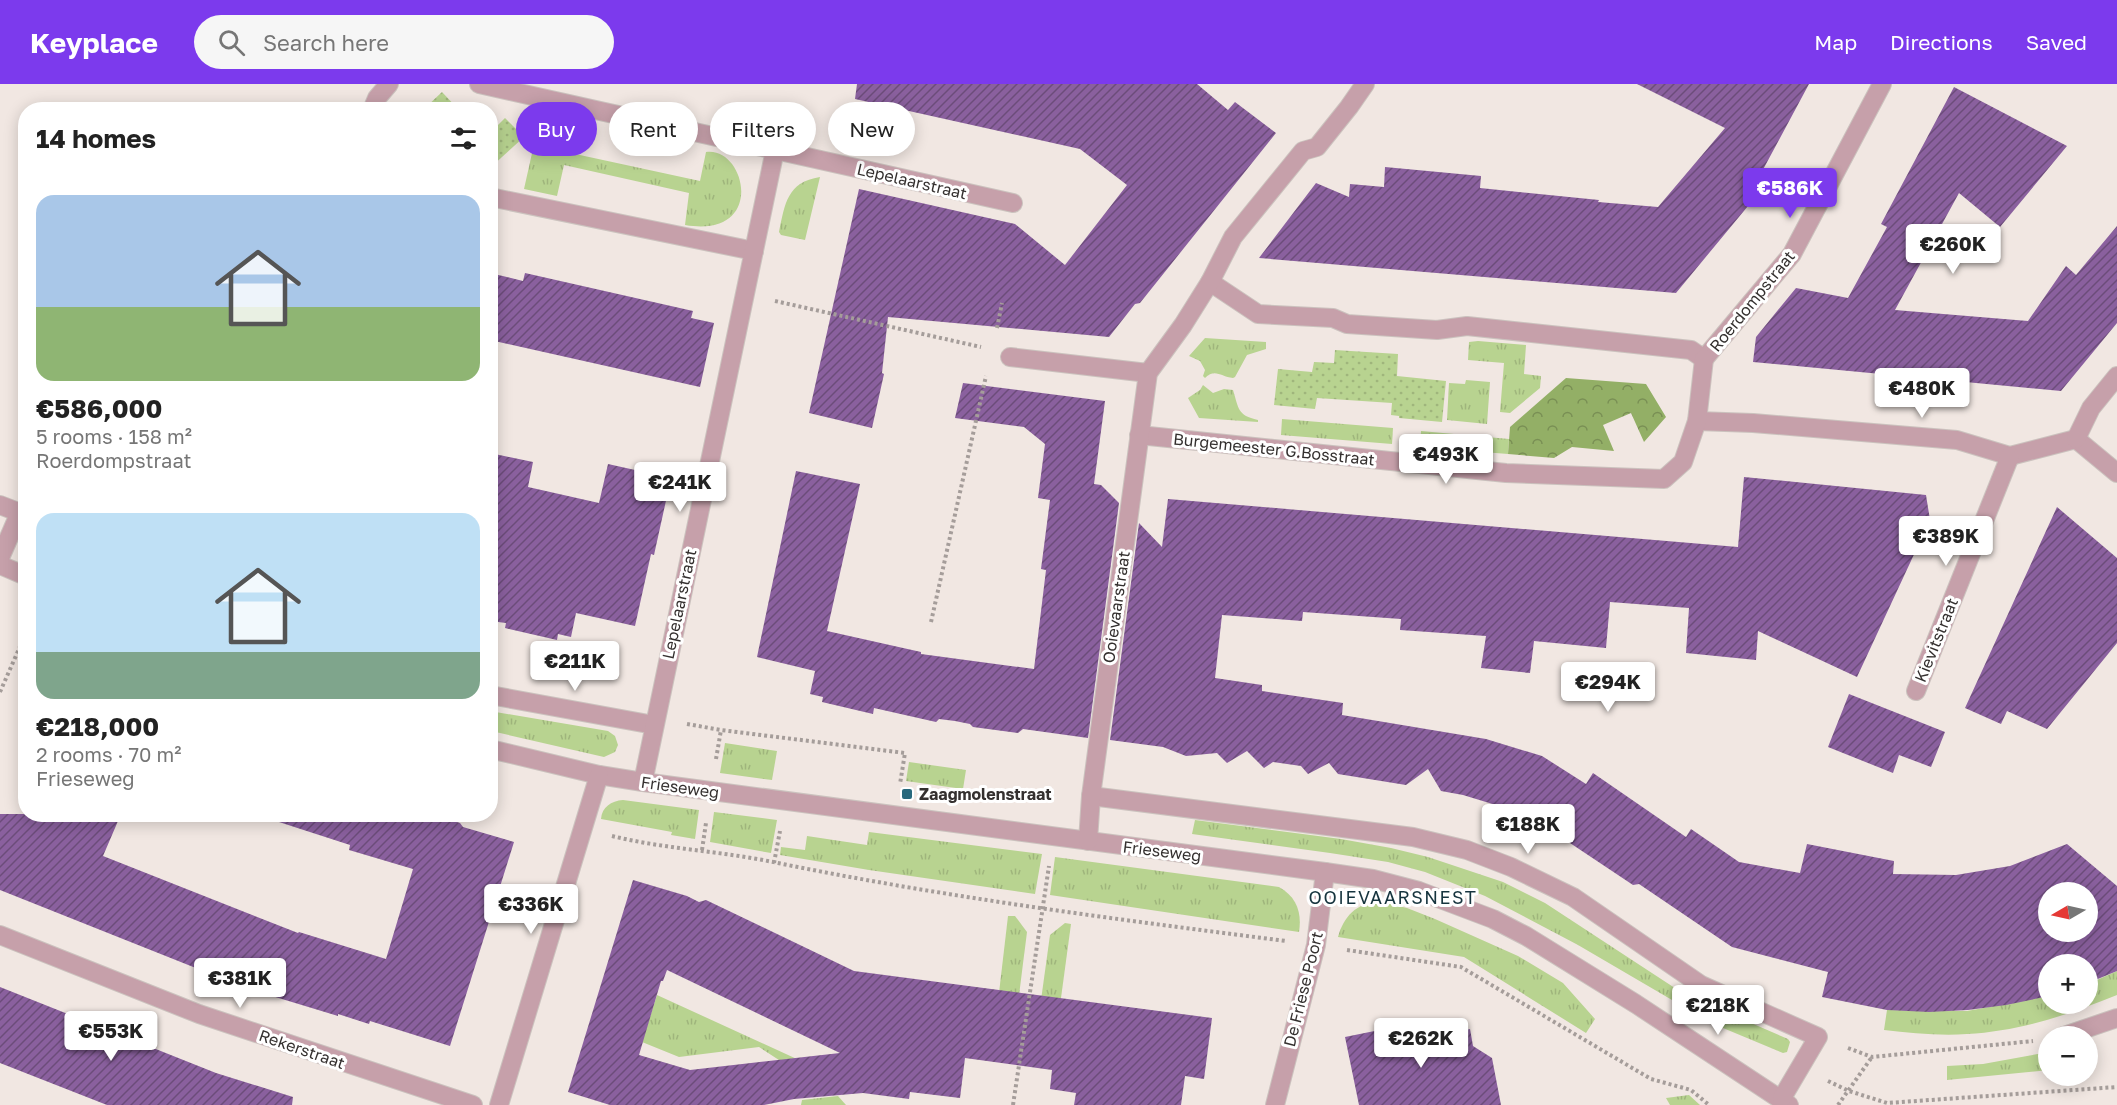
<!DOCTYPE html>
<html lang="en">
<head>
<meta charset="utf-8">
<style>
  :root { --surface:#fff; --page:#f6f6f6; --text:#222; --muted:#767676; --accent:#7c3aed }
  body { margin:0; font-family:"Golos Text",sans-serif; background:var(--page); color:var(--text); height:100vh; display:flex; flex-direction:column; font-size:22px; white-space:nowrap }
  * { box-sizing:border-box; margin:0 }
  p { font-size:20px; color:var(--muted) }
  .icon { flex:none; width:33px; height:33px; fill:none; stroke:currentColor; stroke-width:2; stroke-linecap:round; stroke-linejoin:round }
  .map { position:relative; flex:1; overflow:hidden }
  .panel { position:absolute; left:18px; top:18px; width:480px; height:720px; display:flex; flex-direction:column; background:var(--surface); border-radius:24px; box-shadow:0 3px 15px #0003 }
  .panel>* { flex:none }
  .banner { position:absolute; left:516px; top:18px; width:570px; height:54px; display:flex; gap:12px }
  .needle { width:39px; rotate:261deg }
  .fabs { position:absolute; left:2038px; top:798px; display:grid; gap:12px }
  .fabs a { display:grid; place-items:center; width:60px; height:60px; border-radius:50%; background:var(--surface); box-shadow:0 3px 15px #0003; font-size:30px }
  .price { position:absolute; translate:-50% -51px; padding:0 14px; border-radius:6px; background:#fff; color:#222; font-size:20px; line-height:39px; filter:drop-shadow(0 2px 3px #0008) }
  .price::after { content:''; position:absolute; left:50%; top:36px; width:18px; height:14px; margin-left:-9px; background:inherit; clip-path:polygon(0 0,100% 0,50% 100%) }
  .price.on { background:var(--accent); color:#fff }
  ul { padding:0; list-style:none }
  li { display:grid; align-content:center; gap:12px; height:318px; padding:0 18px }
  li span { display:grid; place-items:center; height:186px; border-radius:18px; color:#555 }
  li>.icon { margin-inline-start:auto }
  span .icon { width:108px; height:108px; fill:#fffc; stroke-width:1 }
  li b { font-size:26px }
  h2 { display:flex; justify-content:space-between; align-items:center; height:72px; padding:0 18px; font-size:26px }
  .pill { padding:0 21px; border-radius:27px; background:var(--surface); box-shadow:0 3px 15px #0003; font-size:21px; line-height:54px }
  .pill.on { background:var(--accent); color:#fff }
  header { display:flex; align-items:center; gap:36px; box-sizing:border-box; height:84px; padding:0 30px; background:var(--accent); color:#fff }
  header strong { font-size:28px }
  nav { display:flex; gap:33px; margin-inline-start:auto; font-size:21px }
  .search { width:420px; height:54px; background:var(--page); display:flex; align-items:center; gap:15px; box-sizing:border-box; padding:0 21px; border-radius:33px; color:var(--muted); font-size:22px }
  .map>svg:first-child { display:block }
  .grass { fill:url(#grass-tufts) }
  .forest { fill:url(#forest-crowns) }
  .park { fill:url(#park-dots) }
  .building { fill:url(#building-hatch); fill-rule:evenodd }
  .lines { fill:none; stroke-linecap:round; stroke-linejoin:round }
  .minor-casing { stroke:#cbc2be; stroke-width:20 }
  .path { stroke:#a59d9a; stroke-width:4; stroke-dasharray:3 3; stroke-linecap:butt }
  .minor { stroke:#c6a0aa; stroke-width:18 }
  .poi-dot { fill:#28697d; stroke:#fff; stroke-width:2 }
  .labels { text-anchor:middle; dominant-baseline:central; stroke-width:6; stroke-linejoin:round; paint-order:stroke }
  .street-label { font-size:16px; fill:#34302f; stroke:#fff }
  .poi-label { font-size:16px; font-weight:bold; fill:#34302f; stroke:#fff; text-anchor:start }
  .neighbourhood-label { font-size:18px; letter-spacing:1.5px; fill:#16343e; stroke:#fff }
</style>
</head>
<body>
<header>
<strong>Keyplace</strong>
<div class="search"><svg class="icon" aria-label="search" viewBox="0 0 24 24"><circle cx="10" cy="10" r="6"/><path d="M15 15l6 6"/></svg>Search here</div>
<nav><a>Map</a><a>Directions</a><a>Saved</a></nav>
</header>
<div class="map">
<svg width="2117" height="1021" viewBox="0 0 2117 1021">
  <defs>
    <pattern id="grass-tufts" width="24" height="20" patternUnits="userSpaceOnUse" patternTransform="scale(1.5)"><rect width="24" height="20" fill="#b8d390"/><path d="M3 7l-1-3M5 7V3M7 7l1-3M15 17l-1-3M17 17v-4M19 17l1-3" fill="none" stroke="#9fb57c"/></pattern>
    <pattern id="forest-crowns" width="20" height="18" patternUnits="userSpaceOnUse" patternTransform="scale(1.5)"><rect width="20" height="18" fill="#93af66"/><path d="M2 6a3 3 0 1 1 6 0M12 15a3 3 0 1 1 6 0" fill="none" stroke="#798f54"/></pattern>
    <pattern id="park-dots" width="8" height="8" patternUnits="userSpaceOnUse" patternTransform="scale(1.5)"><rect width="8" height="8" fill="#b8d390"/><path d="M2 2h.1M6 6h.1" fill="none" stroke="#9fb57c" stroke-width="1.8" stroke-linecap="round"/></pattern>
    <pattern id="building-hatch" width="6" height="6" patternUnits="userSpaceOnUse" patternTransform="scale(1.5)"><rect width="6" height="6" fill="#8a609e"/><path d="M-1 1l2-2M0 6l6-6M5 7l2-2" fill="none" stroke="#6c4c7a"/></pattern>
  </defs>
  <rect width="100%" height="100%" fill="#f1e7e2"/>
  <!-- grass -->
  <g class="grass">
    <path d="M541 29 572 36 566 68 700 97 706 68C746 62 767 155 685 141L689 109 564 81 557 112 524 105Z"/>
    <path d="M820 93 805 156 781 151 779 148C785 120 787 98 820 93Z"/>
    <path d="M1205 254 1266 258V265L1247 271 1235 293 1233 294C1221 293 1215 284 1205 294L1203 292 1205 286 1200 277 1189 272Z"/>
    <polygon points="1478,257 1526,261 1524,290 1541,292 1540,304 1510,329 1500,328 1504,279 1468,276 1469,258"/>
    <polygon points="1466,296 1490,298 1487,340 1447,336 1449,299 1465,300"/>
    <path d="M1203 301 1213 309 1224 305 1233 306C1239 325 1237 331 1258 336V338L1199 334 1188 314 1200 306Z"/>
    <polygon points="1282,335 1393,344 1392,360 1281,351"/>
    <polygon points="1421,347 1509,355 1508,370 1420,363"/>
    <polygon points="490,627 608,647 615,652 618,661 615,668 604,673 491,647"/>
    <polygon points="725,659 777,667 772,696 720,689"/>
    <polygon points="909,678 966,686 963,705 906,697"/>
    <path d="M623 716 699 726 695 755 671 751 672 748 601 735C602 723 611 717 623 716Z"/>
    <polygon points="714,728 777,736 771,769 710,758"/>
    <polygon points="1195,736 1341,755 1391,764 1428,773 1503,798 1545,819 1684,910 1788,955 1790,958 1787,968 1783,969 1723,944 1684,923 1578,861 1485,812 1425,788 1388,778 1330,769 1192,750"/>
    <polygon points="869,748 1042,770 1035,810 869,786 780,771 781,763 805,766 807,752 867,761"/>
    <path d="M1055 773 1279 803C1297 813 1302 829 1299 848L1050 811Z"/>
    <path d="M1378 817 1407 824 1435 835 1518 872 1563 899 1595 935 1586 949 1464 873 1338 853C1344 832 1356 820 1378 817Z"/>
    <polygon points="1008,832 1015,832 1027,848 1015,943 995,943"/>
    <polygon points="1065,839 1071,840 1056,951 1037,945 1050,851"/>
    <path d="M2117 887V911C2068 931 2020 947 1967 950 1940 952 1911 949 1884 946L1887 926 1967 927 2049 912V920H2088V900Z"/>
    <polygon points="657,911 799,976 782,978 759,963 679,973 642,958"/>
    <polygon points="2049,968 2049,986 1947,996 1947,982 1983,980"/>
    <polygon points="1689,1011 1700,1021 1670,1021 1666,1014"/>
    <polygon points="838,1012 846,1021 801,1021 802,1016"/>
  </g>
  <!-- forest -->
  <polygon class="forest" points="1566,294 1646,300 1666,333 1644,358 1631,329 1603,341 1614,367 1572,363 1554,374 1508,370 1510,343"/>
  <!-- park -->
  <g class="park">
    <polygon points="442,8 458,25 424,25"/>
    <polygon points="505,34 524,53 491,83 491,48"/>
    <polygon points="1335,266 1398,270 1397,292 1446,297 1442,338 1399,334 1399,332 1391,331 1392,319 1317,314 1315,325 1274,321 1278,285 1312,288 1314,278 1334,279"/>
  </g>
  <!-- building -->
  <g class="building">
    <polygon points="857,0 1197,0 1228,26 1235,18 1276,49 1140,219 1135,220 1109,253 888,233 882,289 884,290 872,344 809,329 859,105 1015,140 1065,181 1127,101 1080,65 855,15"/>
    <polygon points="1637,0 1809,0 1745,119 1748,122 1676,209 1259,174 1316,99 1349,113 1350,100 1384,103 1385,83 1481,92 1480,104 1599,116 1598,118 1658,123 1725,44"/>
    <polygon points="1954,3 2067,62 2000,143 1959,109 1895,226 2028,237 2066,182 2076,191 2117,142 2117,239 2061,307 1753,278 1756,253 1796,204 1848,214 1887,143 1881,140"/>
    <polygon points="490,189 523,197 525,189 693,227 691,234 714,239 700,303 490,256"/>
    <polygon points="963,299 1105,317 1094,400 1101,401 1119,419 1088,654 1023,645 1018,649 973,643 970,640 955,637 939,635 936,638 874,624 873,630 822,618 823,613 810,610 815,587 757,573 796,387 860,400 827,547 921,568 921,570 1034,585 1046,486 1041,485 1050,416 1038,414 1045,360 1024,343 955,334"/>
    <polygon points="490,369 533,378 528,403 599,419 608,380 671,394 654,471 651,470 635,542 576,529 571,553 558,550 557,556 505,544 506,539 490,537"/>
    <path d="M1744 393 1926 411 1930 436 1857 593 1758 547 1756 576 1686 569 1689 524 1610 518 1606 564 1534 557 1530 589 1481 584 1486 552 1400 546 1401 535 1303 528 1302 537 1222 531 1215 594 1262 601V607L1343 619 1342 631 1486 655 1542 672 1586 700 1593 689 1686 753 1691 745 1739 778 1800 789 1807 760 1894 777 1893 790 1956 791 2010 782 2067 760 2117 802V887L2088 899V880H2049V912L2006 921 1968 926 1929 928 1887 926 1822 913 1828 888 1732 863 1639 800 1633 801 1570 759 1565 732 1540 740 1522 729 1463 711 1441 707 1428 685 1406 701 1338 690 1329 679 1308 690 1301 682 1273 678 1264 684 1247 667 1227 679 1217 669 1186 672 1163 663 1110 656 1139 439 1162 463 1168 415 1738 463ZM2049 808H2088V848H2049Z"/>
    <polygon points="2057,423 2117,474 2117,559 2047,645 2007,627 2001,640 1965,624"/>
    <polygon points="1849,610 1945,648 1931,683 1899,671 1893,689 1828,663"/>
    <polygon points="0,730 121,730 103,772 298,849 299,848 386,875 413,785 349,766 350,761 279,738 281,730 433,730 460,739 463,743 514,758 450,962 370,937 369,940 338,930 338,932 246,904 0,806"/>
    <path d="M633 796 687 812 699 818 706 816 854 887 1212 934 1204 995 1185 992 1181 1021H1074L1076 1009 1050 1005 1052 986 965 974 960 1014 910 1008 909 1015 863 1009 794 1015 764 1021H610L568 1008ZM667 886 715 909 840 969 690 986 639 971 661 897H663Z"/>
    <polygon points="0,903 216,989 293,1013 292,1021 107,1021 0,979"/>
    <polygon points="1409,940 1429,953 1470,945 1473,962 1492,974 1501,1021 1359,1021 1345,953"/>
  </g>
  <g class="lines">
    <!-- minor casing -->
    <g class="minor-casing">
      <g id="minor">
        <polyline points="479,0 1013,119"/>
        <polyline points="372,26 377,14 389,0"/>
        <polyline points="490,113 754,167"/>
        <polyline points="1210,198 1258,230 1333,234 1347,240 1437,246 1467,242 1691,266 1704,275"/>
        <polyline points="1010,273 1148,289"/>
        <polyline points="1704,275 1792,170 1882,0"/>
        <polyline points="1697,337 1753,339 1957,356 2010,372 2076,355 2117,389"/>
        <polyline points="1139,351 1506,389 1664,395 1683,378 1697,337 1704,275"/>
        <polyline points="2076,355 2091,324 2117,292"/>
        <polyline points="0,421 26,431"/>
        <polyline points="0,474 20,428"/>
        <polyline points="0,481 26,492"/>
        <polyline points="1916,607 2010,372"/>
        <polyline points="490,611 654,641"/>
        <polyline points="490,665 599,691 643,698 1325,788 1373,795 1419,807 1493,835 1526,852 1636,920 1789,1021"/>
        <polyline points="643,698 775,66"/>
        <polyline points="1091,712 1413,753 1467,766 1511,783 1573,813 1701,901 1818,953 1782,1014"/>
        <polyline points="1088,757 1091,712 1148,289 1183,241 1210,198 1233,153 1303,67 1317,63 1349,23 1365,0"/>
        <polyline points="0,851 199,930 473,1021"/>
        <polyline points="2064,952 2117,934"/>
        <polyline points="499,1021 599,691"/>
        <polyline points="1275,1021 1316,861 1325,788"/>
      </g>
    </g>
    <!-- path -->
    <g class="path">
      <polyline points="775,217 981,263"/>
      <polyline points="997,244 1002,219"/>
      <polyline points="931,538 986,292"/>
      <polyline points="0,608 26,549"/>
      <polyline points="687,640 721,646 905,669 900,700"/>
      <polyline points="716,675 721,646"/>
      <path d="M612 752C665 765 720 767 773 778 943 813 1114 835 1286 857"/>
      <polyline points="702,766 706,739"/>
      <polyline points="774,779 780,747"/>
      <polyline points="1347,866 1461,883 1651,995 1691,1006 1709,1021"/>
      <polyline points="1848,964 1872,973 2033,957"/>
      <polyline points="1828,997 1849,1007 1887,1019 2117,1003"/>
      <polyline points="1013,1021 1049,782"/>
      <polyline points="1838,1021 1872,973"/>
    </g>
    <!-- minor -->
    <use href="#minor" class="minor"/>
  </g>
  <!-- markers -->
  <rect class="poi-dot" x="901" y="704" width="12" height="12" rx="3"/>
  <g class="labels">
    <!-- street labels -->
    <g class="street-label">
      <text transform="translate(912 97) rotate(13)">Lepelaarstraat</text>
      <text transform="translate(1752 217) rotate(-51)">Roerdompstraat</text>
      <text transform="translate(1274 365) rotate(6)">Burgemeester G.Bosstraat</text>
      <text transform="translate(679 520) rotate(-78)">Lepelaarstraat</text>
      <text transform="translate(1116 523) rotate(-82)">Ooievaarstraat</text>
      <text transform="translate(1936 556) rotate(-68)">Kievitstraat</text>
      <text transform="translate(680 703) rotate(8)">Frieseweg</text>
      <text transform="translate(1162 767) rotate(7)">Frieseweg</text>
      <text transform="translate(1303 905) rotate(-76)">De Friese Poort</text>
      <text transform="translate(302 965) rotate(19)">Rekerstraat</text>
    </g>
    <!-- poi labels -->
    <g class="poi-label">
      <text x="919" y="710">Zaagmolenstraat</text>
    </g>
    <!-- neighbourhood labels -->
    <g class="neighbourhood-label">
      <text x="1393" y="813">OOIEVAARSNEST</text>
    </g>
  </g>
</svg>
<div class="fabs">
<a><svg class="needle" viewBox="-14 -14 28 28"><path d="M0-13l5 13h-10z" fill="#e53935"/><path d="M0 13l5-13h-10z" fill="#767676"/></svg></a>
<a>+</a>
<a>−</a>
</div>
<b class="price on" style="left:1790px;top:135px">€586K</b>
<b class="price" style="left:1953px;top:191px">€260K</b>
<b class="price" style="left:1922px;top:335px">€480K</b>
<b class="price" style="left:1446px;top:401px">€493K</b>
<b class="price" style="left:680px;top:429px">€241K</b>
<b class="price" style="left:1946px;top:483px">€389K</b>
<b class="price" style="left:575px;top:608px">€211K</b>
<b class="price" style="left:1608px;top:629px">€294K</b>
<b class="price" style="left:1528px;top:771px">€188K</b>
<b class="price" style="left:531px;top:851px">€336K</b>
<b class="price" style="left:240px;top:925px">€381K</b>
<b class="price" style="left:1718px;top:952px">€218K</b>
<b class="price" style="left:111px;top:978px">€553K</b>
<b class="price" style="left:1421px;top:985px">€262K</b>
<div class="banner">
<a class="pill on">Buy</a>
<a class="pill">Rent</a>
<a class="pill">Filters</a>
<a class="pill">New</a>
</div>
<section class="panel">
<h2>14 homes<svg class="icon" aria-label="filters" viewBox="0 0 24 24"><path d="M4 7h16M4 17h16"/><circle cx="9" cy="7" r="2"/><circle cx="15" cy="17" r="2"/></svg></h2>
<ul>
<li><span style="background:linear-gradient(#a9c7e8 60%,#8fb573 0)"><svg class="icon" aria-label="home" viewBox="0 0 24 24"><path d="M3 11l9-7 9 7M6 9v11h12V9"/></svg></span><div><b>€586,000</b><p>5 rooms · 158 m²</p><p>Roerdompstraat</p></div></li>
<li><span style="background:linear-gradient(#bfe0f5 75%,#7fa58c 0)"><svg class="icon" aria-label="home" viewBox="0 0 24 24"><path d="M3 11l9-7 9 7M6 9v11h12V9"/></svg></span><div><b>€218,000</b><p>2 rooms · 70 m²</p><p>Frieseweg</p></div></li>
</ul>
</section>
</div>
</body>
</html>
